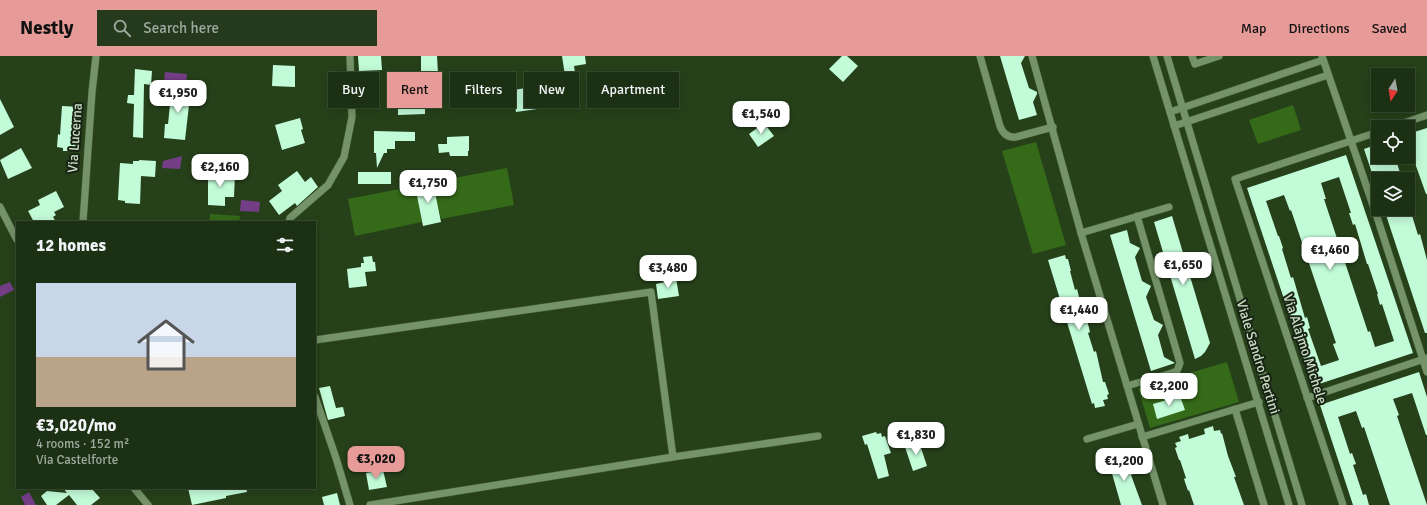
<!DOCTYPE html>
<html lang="en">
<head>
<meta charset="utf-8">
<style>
  :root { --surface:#1c3114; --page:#25391d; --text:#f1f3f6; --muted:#a0a9a0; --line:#3a4c34; --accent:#e69b98 }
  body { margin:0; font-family:Signika,sans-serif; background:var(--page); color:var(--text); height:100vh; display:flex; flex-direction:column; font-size:15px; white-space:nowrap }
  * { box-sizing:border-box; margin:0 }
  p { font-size:13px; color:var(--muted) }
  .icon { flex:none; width:22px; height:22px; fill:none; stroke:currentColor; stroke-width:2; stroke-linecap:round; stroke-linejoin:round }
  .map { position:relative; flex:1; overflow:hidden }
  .sheet { position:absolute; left:16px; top:165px; width:300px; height:268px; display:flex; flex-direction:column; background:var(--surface); border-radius:0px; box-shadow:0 2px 10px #0003,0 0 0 1px var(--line) }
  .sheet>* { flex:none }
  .guide { position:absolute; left:328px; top:16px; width:380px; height:36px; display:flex; gap:8px }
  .needle { width:26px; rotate:191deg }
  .buttons { position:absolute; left:1371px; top:12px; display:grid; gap:8px }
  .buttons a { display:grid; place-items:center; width:44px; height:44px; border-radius:0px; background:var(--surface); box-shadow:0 2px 10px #0003,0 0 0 1px var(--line); font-size:20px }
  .price { position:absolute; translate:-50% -34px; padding:0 9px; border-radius:8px; background:#fff; color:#222; font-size:13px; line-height:26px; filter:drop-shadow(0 1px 2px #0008) }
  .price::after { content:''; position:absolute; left:50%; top:24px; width:12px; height:9px; margin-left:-6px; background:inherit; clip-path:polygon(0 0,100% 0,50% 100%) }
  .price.on { background:var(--accent); color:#111 }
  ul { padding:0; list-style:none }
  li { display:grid; align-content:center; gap:8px; height:212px; padding:0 20px }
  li+li { border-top:1px solid var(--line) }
  li span { display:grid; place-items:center; height:124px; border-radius:0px; color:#555 }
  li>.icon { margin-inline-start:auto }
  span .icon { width:72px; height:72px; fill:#fffc; stroke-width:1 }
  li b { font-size:17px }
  h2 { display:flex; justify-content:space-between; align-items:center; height:48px; padding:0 20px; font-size:17px }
  .pill { padding:0 14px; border-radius:0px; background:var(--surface); box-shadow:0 2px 10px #0003,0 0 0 1px var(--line); font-size:14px; line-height:36px }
  .pill.on { background:var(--accent); color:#111 }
  header { display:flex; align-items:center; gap:24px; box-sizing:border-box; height:56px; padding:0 20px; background:var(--accent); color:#111 }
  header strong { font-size:19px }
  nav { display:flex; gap:22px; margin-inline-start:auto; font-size:14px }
  .search { width:280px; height:36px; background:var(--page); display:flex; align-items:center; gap:10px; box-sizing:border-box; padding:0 14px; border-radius:0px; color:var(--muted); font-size:15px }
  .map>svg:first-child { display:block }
  .green { fill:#356a19 }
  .water { fill:#743e86 }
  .building { fill:#c2fbd8; fill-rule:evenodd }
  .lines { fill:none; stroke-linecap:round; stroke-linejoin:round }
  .minor-casing { stroke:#465e3c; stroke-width:8 }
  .minor { stroke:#749368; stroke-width:7 }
  .labels { text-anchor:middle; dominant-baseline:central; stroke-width:4; stroke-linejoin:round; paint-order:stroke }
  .street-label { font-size:14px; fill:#cbdcc5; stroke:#182413 }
</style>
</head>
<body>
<header>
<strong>Nestly</strong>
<div class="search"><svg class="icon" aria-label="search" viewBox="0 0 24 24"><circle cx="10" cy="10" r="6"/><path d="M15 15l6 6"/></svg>Search here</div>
<nav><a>Map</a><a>Directions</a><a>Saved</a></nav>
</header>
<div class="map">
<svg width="1427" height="449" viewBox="0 0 1427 449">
  <rect width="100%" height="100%" fill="#26411a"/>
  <!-- green -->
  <g class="green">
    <polygon points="1293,49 1301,74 1258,88 1249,64"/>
    <polygon points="1036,86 1066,189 1033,198 1002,95"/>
    <polygon points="507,112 514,149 441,163 433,126"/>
    <polygon points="415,130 422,166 355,180 348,143"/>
    <polygon points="210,158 240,160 239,166 209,166"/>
    <polygon points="1227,306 1239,346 1150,372 1138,332"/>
  </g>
  <!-- water -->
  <g class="water">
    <polygon points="165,16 187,18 186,28 164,26"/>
    <polygon points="182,100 180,113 162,112 163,105"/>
    <polygon points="241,144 260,146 259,156 240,155"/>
    <polygon points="10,226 14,234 0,241 0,230"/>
    <polygon points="29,436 36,449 25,449 21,441"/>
  </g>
  <!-- building -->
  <g class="building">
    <polygon points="358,0 381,0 382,14 359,15"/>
    <polygon points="421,0 437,0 438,18 432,18 432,22 421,22"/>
    <polygon points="562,0 585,0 586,8 574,10 580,47 516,56 513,34 566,26"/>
    <polygon points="842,0 847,0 858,10 843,26 829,13"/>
    <polygon points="1000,0 1025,0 1021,7 1029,32 1037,36 1037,38 1033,46 1037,59 1019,64"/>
    <polygon points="273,9 295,10 295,31 272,30"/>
    <polygon points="135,13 152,15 151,29 144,28 143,82 133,81 134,48 127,47 128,39 134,39"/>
    <polygon points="172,30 191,32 185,84 164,82 165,68 168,68"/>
    <polygon points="407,36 412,40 425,40 425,58 398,59 398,40 404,40"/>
    <polygon points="0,43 14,71 0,79"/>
    <polygon points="62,50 81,51 77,95 63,95 63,92 57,91 58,78 60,79"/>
    <polygon points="300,62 303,73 301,74 305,87 282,94 275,69"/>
    <polygon points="764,67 774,80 758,91 749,78"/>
    <polygon points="1427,72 1427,138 1426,138 1411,96 1408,97 1408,78"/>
    <polygon points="374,75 415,76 415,85 395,85 395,93 387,93 387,97 384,97 377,112 376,97 374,97"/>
    <polygon points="469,80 469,95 468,95 468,100 450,100 449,96 439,97 438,88 447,88 447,81"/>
    <polygon points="1378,88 1378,101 1395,101 1402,123 1374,123 1364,93"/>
    <polygon points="21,92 32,112 8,123 0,104"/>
    <path d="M1346 99 1413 297 1313 330 1247 132ZM1339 121 1351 157H1349L1353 169 1355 168 1367 208H1368L1378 238H1377L1380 249 1382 248 1394 285 1375 291 1370 275 1368 276 1324 143H1326L1321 127ZM1284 139 1290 155 1291 154 1336 287 1333 288 1339 304 1321 310 1308 273 1310 272 1307 261 1305 262 1293 221 1291 222 1282 193 1283 192 1279 180H1278L1266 145Z"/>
    <polygon points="139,104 156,105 155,121 141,120 140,148 125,147 125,145 118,144 120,107 133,108 133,105 139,105"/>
    <polygon points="297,115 305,126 311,121 318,131 297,150 295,147 279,159 269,145 282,135 278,129"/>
    <rect x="358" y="116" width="33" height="12"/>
    <polygon points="208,117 235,117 234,141 225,141 225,150 208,149"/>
    <polygon points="433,126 441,166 423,170 415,130"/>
    <polygon points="56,135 64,151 54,156 56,159 53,161 56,166 34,166 28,155 40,149 38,144"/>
    <polygon points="1384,153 1410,153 1418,179 1420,178 1427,204 1427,277 1425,277"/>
    <polygon points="1172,160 1210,287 1205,296 1201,300 1195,303 1154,166"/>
    <polygon points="1127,174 1130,187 1140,192 1135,201 1142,225 1151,230 1146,241 1154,264 1163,269 1158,279 1164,301 1175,307 1151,315 1110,179"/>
    <polygon points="1065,199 1066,203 1068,203 1071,215 1070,215 1075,234 1077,233 1085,265 1087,264 1090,276 1088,277 1094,296 1096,295 1103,326 1105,326 1109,338 1107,339 1108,343 1103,344 1105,350 1095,352 1094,347 1092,348 1048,204"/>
    <polygon points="372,200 373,206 375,206 376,215 365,216 367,230 349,232 347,213 361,211 361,207 364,207 363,201"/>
    <polygon points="676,222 679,240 658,243 656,228 665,226 665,224"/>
    <polygon points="1419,316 1427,341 1427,379 1426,379 1412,337 1393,343 1399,359 1397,360 1427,449 1390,449 1364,371 1362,372 1356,355 1338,361 1350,398 1352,397 1356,408 1353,409 1363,439 1366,438 1369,449 1353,449 1320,349"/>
    <polygon points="330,330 336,352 343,351 345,360 328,364 319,332"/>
    <polygon points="1180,340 1185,354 1157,363 1153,348"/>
    <polygon points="1213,370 1214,375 1220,374 1221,378 1222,377 1228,400 1236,421 1234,421 1244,449 1194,449 1189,434 1188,435 1184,423 1186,422 1180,404 1179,404 1175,392 1177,391 1175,387 1181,385 1179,381 1188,378 1189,383 1205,378 1204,373"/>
    <polygon points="876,376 877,378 881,377 882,381 885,380 891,397 884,399 889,420 878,423 867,388 865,389 862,380"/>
    <polygon points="919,386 927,410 913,415 905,391"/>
    <polygon points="1119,399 1121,403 1126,402 1127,406 1129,406 1133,418 1131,419 1142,449 1121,449 1109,407 1112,406 1110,402"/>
    <polygon points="383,414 387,431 369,434 366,417"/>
    <polygon points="63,432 91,432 100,442 91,449 77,449 69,439 56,449 47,449 41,440 47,435 67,437"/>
    <polygon points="188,432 246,432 247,436 226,440 226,442 192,449"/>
    <polygon points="337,437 340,449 324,449 322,441"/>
  </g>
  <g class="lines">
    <!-- minor casing -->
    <g class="minor-casing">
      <g id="minor">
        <path d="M980 0 1000 70C1003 78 1008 82 1016 81L1053 71"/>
        <polyline points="1032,0 1081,177 1163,449"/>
        <polyline points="1153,0 1289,449"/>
        <polyline points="1167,0 1302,449"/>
        <polyline points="1192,0 1195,8 1219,0"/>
        <polyline points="1322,0 1378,164 1427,316"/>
        <polyline points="1170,56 1323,4"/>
        <polyline points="1174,70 1328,19"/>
        <polyline points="1392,71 1427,59"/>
        <polyline points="0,151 17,184"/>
        <polyline points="83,166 92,36 96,0"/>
        <polyline points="289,166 290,162 328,129 344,101 352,61 350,0"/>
        <polyline points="1081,177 1169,151"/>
        <polyline points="315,284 651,236 673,401 370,449"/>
        <polyline points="1127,330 1172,317 1177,315 1180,307 1137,160"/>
        <polyline points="315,341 336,402 350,449"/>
        <polyline points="1307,342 1427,302"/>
        <polyline points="1235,353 1264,449"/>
        <polyline points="1142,381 1259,346"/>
        <polyline points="1087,383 1138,368"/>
        <polyline points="673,401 818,380"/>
        <polyline points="134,432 148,449"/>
        <polyline points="1343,449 1235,123 1378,76"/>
      </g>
    </g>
    <!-- minor -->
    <use href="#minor" class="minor"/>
  </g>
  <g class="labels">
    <!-- street labels -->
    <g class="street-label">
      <text transform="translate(75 82) rotate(-86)">Via Lucerna</text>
      <text transform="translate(1305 293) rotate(72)">Via Alajmo Michele</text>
      <text transform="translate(1258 301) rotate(73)">Viale Sandro Pertini</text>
    </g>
  </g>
</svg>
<div class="buttons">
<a><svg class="needle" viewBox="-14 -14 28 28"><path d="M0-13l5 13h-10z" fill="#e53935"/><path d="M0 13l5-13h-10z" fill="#a0a9a0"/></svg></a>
<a><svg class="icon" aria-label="locate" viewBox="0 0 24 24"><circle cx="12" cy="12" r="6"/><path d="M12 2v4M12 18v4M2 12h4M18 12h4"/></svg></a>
<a><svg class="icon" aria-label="layers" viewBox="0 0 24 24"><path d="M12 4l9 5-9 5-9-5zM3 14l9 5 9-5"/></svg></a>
</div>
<b class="price" style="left:178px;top:58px">€1,950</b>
<b class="price" style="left:761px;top:79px">€1,540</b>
<b class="price" style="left:220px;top:132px">€2,160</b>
<b class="price" style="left:428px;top:148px">€1,750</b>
<b class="price" style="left:1330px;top:215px">€1,460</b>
<b class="price" style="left:1183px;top:230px">€1,650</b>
<b class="price" style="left:668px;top:233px">€3,480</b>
<b class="price" style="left:1079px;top:275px">€1,440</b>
<b class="price" style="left:1169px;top:351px">€2,200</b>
<b class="price" style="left:916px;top:400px">€1,830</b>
<b class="price on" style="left:376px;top:424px">€3,020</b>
<b class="price" style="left:1124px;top:426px">€1,200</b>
<div class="guide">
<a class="pill">Buy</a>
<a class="pill on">Rent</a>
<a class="pill">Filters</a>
<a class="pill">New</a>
<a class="pill">Apartment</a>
</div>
<section class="sheet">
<h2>12 homes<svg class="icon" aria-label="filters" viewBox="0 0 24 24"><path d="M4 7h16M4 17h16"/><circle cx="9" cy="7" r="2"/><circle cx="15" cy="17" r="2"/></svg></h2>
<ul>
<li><span style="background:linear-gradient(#c9d6e8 60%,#b9a48a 0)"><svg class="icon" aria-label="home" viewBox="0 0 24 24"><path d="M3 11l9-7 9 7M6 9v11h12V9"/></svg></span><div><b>€3,020/mo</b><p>4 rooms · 152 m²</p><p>Via Castelforte</p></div></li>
</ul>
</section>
</div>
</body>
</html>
